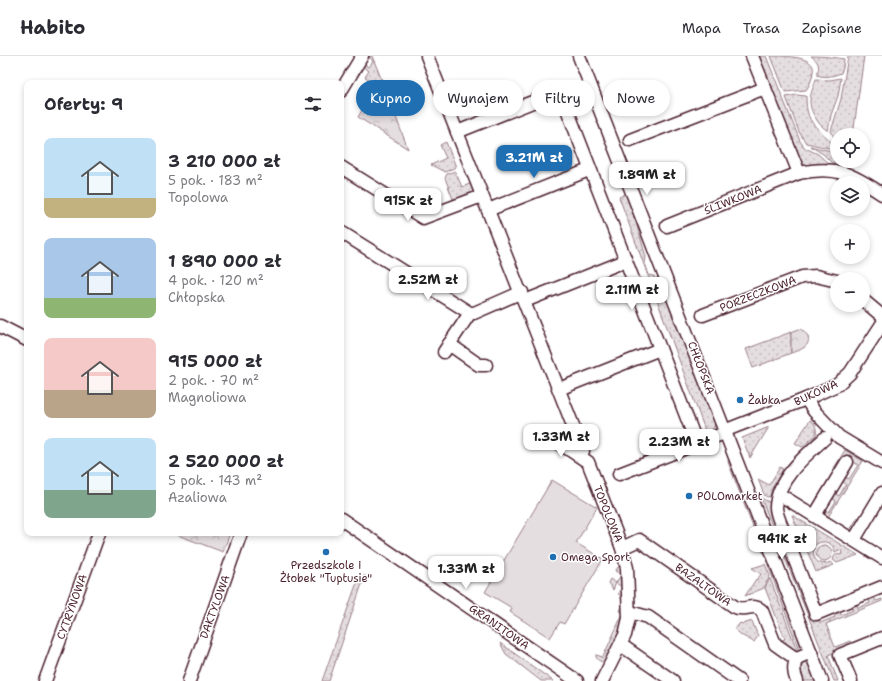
<!DOCTYPE html>
<html lang="pl">
<head>
<meta charset="utf-8">
<style>
  :root { --surface:#fff; --page:#f7f7f7; --text:#2b2b33; --muted:#7c7c81; --line:#e1e1e2; --accent:#1f6fb2 }
  body { margin:0; font-family:"Shantell Sans",sans-serif; background:var(--page); color:var(--text); height:100vh; display:flex; flex-direction:column; font-size:15px; white-space:nowrap }
  * { box-sizing:border-box; margin:0 }
  p { font-size:13px; color:var(--muted) }
  .icon { flex:none; width:22px; height:22px; fill:none; stroke:currentColor; stroke-width:2; stroke-linecap:round; stroke-linejoin:round }
  .map { position:relative; flex:1; overflow:hidden }
  .drawer { position:absolute; left:24px; top:24px; width:320px; height:456px; display:flex; flex-direction:column; background:var(--surface); border-radius:8px; box-shadow:0 2px 6px #0003 }
  .drawer>* { flex:none }
  .top-card { position:absolute; left:356px; top:24px; width:380px; height:36px; display:flex; gap:8px }
  .fabs { position:absolute; left:830px; top:72px; display:grid; gap:8px }
  .fabs a { display:grid; place-items:center; width:40px; height:40px; border-radius:50%; background:var(--surface); box-shadow:0 2px 6px #0003; font-size:20px }
  .price { position:absolute; translate:-50% -34px; padding:0 9px; border-radius:8px; background:#fff; color:#222; font-size:13px; line-height:26px; filter:drop-shadow(0 1px 2px #0008) }
  .price::after { content:''; position:absolute; left:50%; top:24px; width:12px; height:9px; margin-left:-6px; background:inherit; clip-path:polygon(0 0,100% 0,50% 100%) }
  .price.on { background:var(--accent); color:#fff }
  ul { padding:0; list-style:none }
  li { display:flex; align-items:center; gap:12px; height:100px; padding:0 20px }
  li span { display:grid; place-items:center; flex:none; width:112px; height:80px; border-radius:8px; color:#555 }
  li>.icon { margin-inline-start:auto }
  span .icon { width:48px; height:48px; fill:#fffc; stroke-width:1 }
  li b { font-size:17px }
  h2 { display:flex; justify-content:space-between; align-items:center; height:48px; padding:0 20px; font-size:17px }
  .chip { padding:0 14px; border-radius:18px; background:var(--surface); box-shadow:0 2px 6px #0003; font-size:14px; line-height:36px }
  .chip.on { background:var(--accent); color:#fff }
  header { display:flex; align-items:center; gap:24px; box-sizing:border-box; height:56px; padding:0 20px; background:var(--surface); border-bottom:1px solid var(--line) }
  header strong { font-size:19px }
  nav { display:flex; gap:22px; margin-inline-start:auto; font-size:14px }
  .map>svg:first-child { display:block }
  .grass { fill:url(#grass-dots); stroke:#987e86 }
  .park { fill:url(#park-crowns); stroke:#987e86 }
  .pitch { fill:#e5dee0; stroke:#987e86 }
  .lines { fill:none; stroke-linecap:round; stroke-linejoin:round }
  .minor-casing { stroke:#4a1f2b; stroke-width:15 }
  .minor { stroke:#fff; stroke-width:12 }
  .poi-dot { fill:#1f6fb2; stroke:#fff; stroke-width:1.5 }
  .labels { text-anchor:middle; dominant-baseline:central; stroke-width:3; stroke-linejoin:round; paint-order:stroke }
  .street-label { font-size:11px; fill:#4a1f2b; stroke:#fff }
  .poi-label { font-size:11px; fill:#4a1f2b; stroke:#fff; text-anchor:start }
</style>
</head>
<body>
<header>
<strong>Habito</strong>
<nav><a>Mapa</a><a>Trasa</a><a>Zapisane</a></nav>
</header>
<div class="map">
<svg width="882" height="625" viewBox="0 0 882 625">
  <defs>
    <pattern id="grass-dots" width="8" height="8" patternUnits="userSpaceOnUse"><rect width="8" height="8" fill="#e5dee0"/><path d="M2 2h.1M6 6h.1" fill="none" stroke="#c6bec0" stroke-width="1.8" stroke-linecap="round"/></pattern>
    <pattern id="park-crowns" width="20" height="18" patternUnits="userSpaceOnUse"><rect width="20" height="18" fill="#e5dee0"/><path d="M2 6a3 3 0 1 1 6 0M12 15a3 3 0 1 1 6 0" fill="none" stroke="#c6bec0"/></pattern>
  </defs>
  <rect width="100%" height="100%" fill="#fff"/>
  <filter id="ink" filterUnits="userSpaceOnUse"><feTurbulence type="fractalNoise" baseFrequency=".025" numOctaves="2"/><feDisplacementMap in="SourceGraphic" scale="8" xChannelSelector="R" yChannelSelector="G"/><feConvolveMatrix kernelMatrix="1 2 1 2 8 2 1 2 1" color-interpolation-filters="sRGB"/></filter>
  <g filter="url(#ink)">
    <!-- grass -->
    <g class="grass">
      <polygon points="370,0 372,0 381,22 377,28 365,21 369,15 363,11 365,9 369,11 373,5 369,1"/>
      <polygon points="757,0 766,0 800,85 805,92 818,98 831,110 809,111 801,108"/>
      <path d="M771 0C785 0 817 0 813 16 812 23 810 29 806 34L785 36Z"/>
      <path d="M811 0C823 0 833 1 844 3L843 12 841 17C833 20 825 22 817 19 820 9 819 6 811 0Z"/>
      <polygon points="848,0 864,0 853,79 837,79 837,88 831,75 841,43"/>
      <path d="M841 22 838 40 831 59 828 75C822 71 818 67 815 61 806 46 811 38 816 23L830 24Z"/>
      <path d="M797 39 806 40C806 55 808 65 820 75 826 81 831 84 835 92L833 93 806 87 799 76 786 41Z"/>
      <polygon points="446,86 456,111 445,116 431,109 446,102 440,89"/>
      <polygon points="810,90 835,96 835,108 832,107 823,98"/>
      <polygon points="455,115 462,131 472,127 474,134 471,139 454,146 445,122 447,118"/>
      <polygon points="626,138 636,166 646,201 645,207 649,219 654,220 657,227 665,239 715,366 714,372 706,377 619,141"/>
      <polygon points="791,276 791,297 753,312 746,293"/>
      <path d="M810 364C816 368 817 373 816 379L802 391 795 387Z"/>
      <polygon points="769,371 750,402 742,382"/>
      <polygon points="845,394 863,405 828,461 850,474 858,461 862,463 853,475 850,476 823,458 822,452 829,456 836,445 830,441 833,436 839,440 846,428 840,424 843,420 849,423 858,409 852,405 838,414 834,412"/>
      <polygon points="729,398 767,498 764,497 762,495 728,406"/>
      <polygon points="780,411 783,413 772,432 770,440 767,441 764,439 758,423 769,429"/>
      <polygon points="761,442 769,446 769,447 772,447 820,567 835,561 833,554 838,552 841,559 853,554 850,547 856,545 858,552 870,547 868,541 873,539 876,545 882,543 882,545 826,568 835,591 850,585 852,589 828,599 838,625 834,625"/>
      <path d="M792 459 858 499 837 507 833 504 835 498 841 499 842 495 839 494 835 496C833 486 823 483 815 489L799 476Z"/>
      <path d="M802 483 814 492C811 504 820 511 831 506L834 509 816 516Z"/>
      <polygon points="768,504 804,593 800,597 767,506"/>
      <polygon points="765,508 770,520 764,532 745,540 756,523 757,524 761,518 752,512"/>
      <path d="M619 510 621 513 623 558 620 574 605 606C601 606 598 605 596 601V599L603 601 623 557 620 555C623 549 623 543 618 537L622 531 616 527 613 534 608 527 610 523 616 527 621 519 615 515Z"/>
      <polygon points="365,519 329,625 322,625 356,529"/>
      <polygon points="770,522 798,597 790,594 788,589 782,584 785,583 765,532"/>
      <polygon points="752,565 758,580 754,586 741,579 735,573 740,567 743,568"/>
      <polygon points="500,587 553,625 541,625 506,598"/>
      <polygon points="803,605 809,606 817,625 802,625 799,610"/>
    </g>
    <!-- park -->
    <g class="park">
      <polygon points="381,22 385,32 408,93 358,61"/>
      <path d="M799 273 803 274 808 280C811 291 800 294 791 297V276Z"/>
      <polygon points="172,477 230,477 223,496"/>
      <circle cx="824" cy="497" r="8"/>
    </g>
    <!-- pitch -->
    <polygon class="pitch" points="552,424 597,451 576,487 603,503 564,568 560,566 550,582 510,556 512,552 485,536"/>
    <g class="lines">
      <!-- minor casing -->
      <g class="minor-casing">
        <g id="minor">
          <polyline points="427,0 583,395"/>
          <polyline points="579,0 822,625"/>
          <polyline points="752,0 799,117"/>
          <polyline points="341,35 362,0"/>
          <polyline points="457,76 560,35 697,388"/>
          <polyline points="630,84 765,32"/>
          <polyline points="341,111 423,162 482,140"/>
          <polyline points="488,154 589,114"/>
          <path d="M667 170 799 117C836 109 852 118 882 138"/>
          <polyline points="341,176 470,257 474,257 522,236"/>
          <polyline points="863,244 882,260"/>
          <polyline points="525,245 625,205"/>
          <polyline points="703,259 802,221 816,220 837,225"/>
          <polyline points="0,270 27,284"/>
          <polyline points="449,288 479,309 486,309"/>
          <polyline points="444,296 470,257"/>
          <polyline points="559,333 660,293"/>
          <polyline points="806,343 814,355 839,381 882,407"/>
          <polyline points="547,379 588,406 622,492 627,512 629,562 625,579 602,625"/>
          <path d="M825 382C806 399 777 423 776 451 776 456 778 461 780 466L816 558 882 531"/>
          <polyline points="619,418 722,378 729,373 806,343 837,329 850,317 882,268"/>
          <polyline points="779,438 882,502"/>
          <polyline points="815,459 847,406"/>
          <polyline points="341,463 577,625"/>
          <polyline points="854,484 882,437"/>
          <path d="M622 492 639 484 735 551C744 556 754 546 762 555L775 588 792 600 797 602 811 596"/>
          <polyline points="630,556 648,561 739,625"/>
          <polyline points="621,589 673,625"/>
          <polyline points="45,625 99,477"/>
          <polyline points="189,625 241,477"/>
          <path d="M797 625C794 618 793 609 797 602"/>
          <polyline points="851,625 840,599 882,582"/>
        </g>
      </g>
      <!-- minor -->
      <use href="#minor" class="minor"/>
    </g>
  </g>
  <!-- markers -->
  <g class="poi-dot">
    <circle cx="740" cy="344" r="4"/>
    <circle cx="689" cy="440" r="4"/>
    <circle cx="326" cy="496" r="4"/>
    <circle cx="553" cy="501" r="4"/>
  </g>
  <g class="labels">
    <!-- street labels -->
    <g class="street-label">
      <text transform="translate(733 144) rotate(-22)">ŚLIWKOWA</text>
      <text transform="translate(758 238) rotate(-21)">PORZECZKOWA</text>
      <text transform="translate(701 312) rotate(69)">CHŁOPSKA</text>
      <text transform="translate(816 337) rotate(-25)">BUKOWA</text>
      <text transform="translate(608 458) rotate(68)">TOPOLOWA</text>
      <text transform="translate(703 529) rotate(35)">BAZALTOWA</text>
      <text transform="translate(72 551) rotate(-70)">CYTRYNOWA</text>
      <text transform="translate(215 551) rotate(-70)">DAKTYLOWA</text>
      <text transform="translate(499 571) rotate(35)">GRANITOWA</text>
    </g>
    <!-- poi labels -->
    <g class="poi-label">
      <text x="748" y="344">Żabka</text>
      <text x="697" y="440">POLOmarket</text>
      <text x="561" y="501">Omega Sport</text>
      <text x="326" y="509" text-anchor="middle">Przedszkole i<tspan x="326" dy="13">Żłobek "Tuptusie"</tspan></text>
    </g>
  </g>
</svg>
<div class="fabs">
<a><svg class="icon" aria-label="locate" viewBox="0 0 24 24"><circle cx="12" cy="12" r="6"/><path d="M12 2v4M12 18v4M2 12h4M18 12h4"/></svg></a>
<a><svg class="icon" aria-label="layers" viewBox="0 0 24 24"><path d="M12 4l9 5-9 5-9-5zM3 14l9 5 9-5"/></svg></a>
<a>+</a>
<a>−</a>
</div>
<b class="price on" style="left:534px;top:123px">3.21M zł</b>
<b class="price" style="left:647px;top:140px">1.89M zł</b>
<b class="price" style="left:408px;top:166px">915K zł</b>
<b class="price" style="left:428px;top:245px">2.52M zł</b>
<b class="price" style="left:632px;top:255px">2.11M zł</b>
<b class="price" style="left:561px;top:402px">1.33M zł</b>
<b class="price" style="left:679px;top:407px">2.23M zł</b>
<b class="price" style="left:782px;top:504px">941K zł</b>
<b class="price" style="left:466px;top:534px">1.33M zł</b>
<div class="top-card">
<a class="chip on">Kupno</a>
<a class="chip">Wynajem</a>
<a class="chip">Filtry</a>
<a class="chip">Nowe</a>
</div>
<section class="drawer">
<h2>Oferty: 9<svg class="icon" aria-label="filters" viewBox="0 0 24 24"><path d="M4 7h16M4 17h16"/><circle cx="9" cy="7" r="2"/><circle cx="15" cy="17" r="2"/></svg></h2>
<ul>
<li><span style="background:linear-gradient(#bfe0f5 75%,#c2b280 0)"><svg class="icon" aria-label="home" viewBox="0 0 24 24"><path d="M3 11l9-7 9 7M6 9v11h12V9"/></svg></span><div><b>3 210 000 zł</b><p>5 pok. · 183 m²</p><p>Topolowa</p></div></li>
<li><span style="background:linear-gradient(#a9c7e8 75%,#8fb573 0)"><svg class="icon" aria-label="home" viewBox="0 0 24 24"><path d="M3 11l9-7 9 7M6 9v11h12V9"/></svg></span><div><b>1 890 000 zł</b><p>4 pok. · 120 m²</p><p>Chłopska</p></div></li>
<li><span style="background:linear-gradient(#f6c9c9 65%,#b9a48a 0)"><svg class="icon" aria-label="home" viewBox="0 0 24 24"><path d="M3 11l9-7 9 7M6 9v11h12V9"/></svg></span><div><b>915 000 zł</b><p>2 pok. · 70 m²</p><p>Magnoliowa</p></div></li>
<li><span style="background:linear-gradient(#bfe0f5 65%,#7fa58c 0)"><svg class="icon" aria-label="home" viewBox="0 0 24 24"><path d="M3 11l9-7 9 7M6 9v11h12V9"/></svg></span><div><b>2 520 000 zł</b><p>5 pok. · 143 m²</p><p>Azaliowa</p></div></li>
</ul>
</section>
</div>
</body>
</html>
